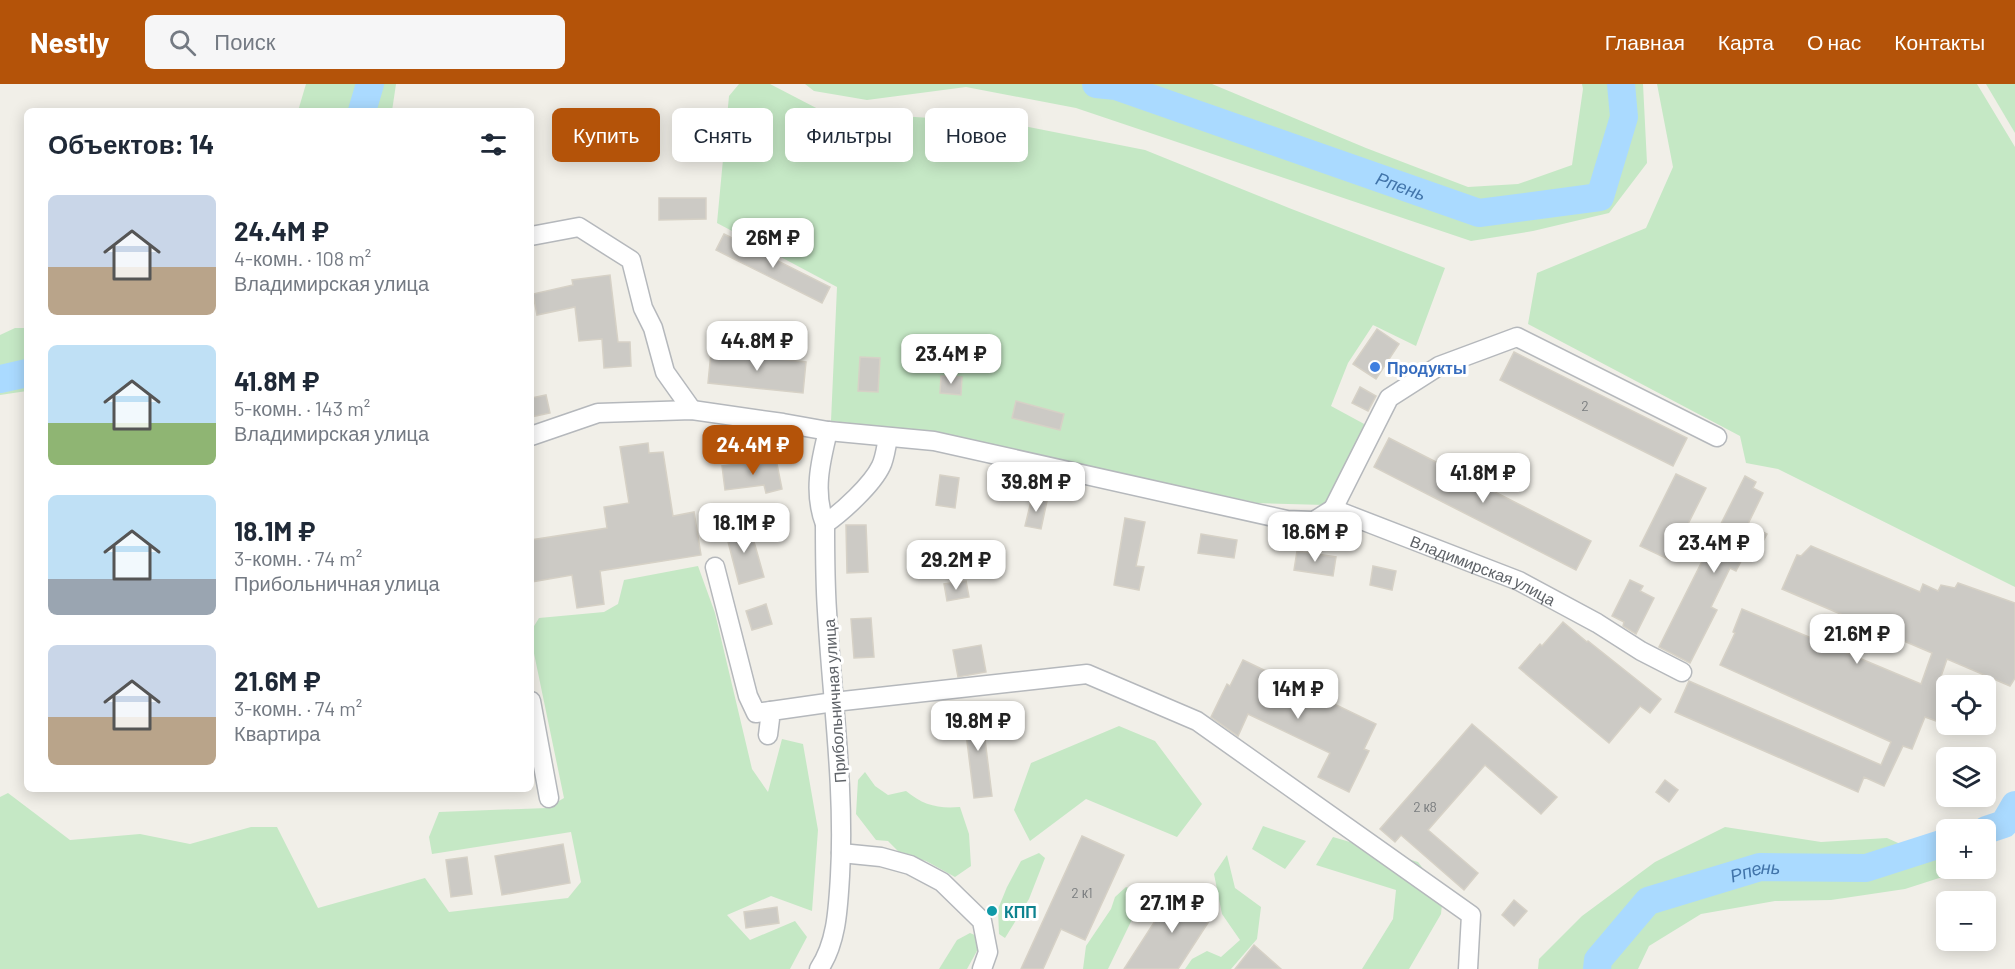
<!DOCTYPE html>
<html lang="ru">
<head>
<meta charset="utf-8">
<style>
  :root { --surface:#fff; --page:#f6f6f7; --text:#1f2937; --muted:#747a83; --accent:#b45309 }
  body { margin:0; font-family:Barlow,sans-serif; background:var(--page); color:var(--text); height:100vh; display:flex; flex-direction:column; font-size:22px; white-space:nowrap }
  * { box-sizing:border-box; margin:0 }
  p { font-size:20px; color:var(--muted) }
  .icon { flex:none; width:33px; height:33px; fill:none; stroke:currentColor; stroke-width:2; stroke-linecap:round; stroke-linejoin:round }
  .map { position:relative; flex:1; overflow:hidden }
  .drawer { position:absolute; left:24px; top:24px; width:510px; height:684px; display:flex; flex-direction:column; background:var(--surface); border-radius:9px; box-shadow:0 3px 15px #0003 }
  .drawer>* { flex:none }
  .hud { position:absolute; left:552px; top:24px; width:570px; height:54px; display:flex; gap:12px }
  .fabs { position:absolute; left:1936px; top:591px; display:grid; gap:12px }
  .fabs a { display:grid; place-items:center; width:60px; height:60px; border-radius:9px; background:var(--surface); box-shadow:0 3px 15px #0003; font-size:30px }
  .price { position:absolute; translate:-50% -51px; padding:0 14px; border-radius:12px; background:#fff; color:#222; font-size:20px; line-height:39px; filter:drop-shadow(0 2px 3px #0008) }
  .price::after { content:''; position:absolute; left:50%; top:36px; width:18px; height:14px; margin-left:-9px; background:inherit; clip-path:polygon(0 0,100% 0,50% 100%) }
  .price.active { background:var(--accent); color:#fff }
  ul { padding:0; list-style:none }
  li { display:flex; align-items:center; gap:18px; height:150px; padding:0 24px }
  li span { display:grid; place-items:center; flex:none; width:168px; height:120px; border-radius:9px; color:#555 }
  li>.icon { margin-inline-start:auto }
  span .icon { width:72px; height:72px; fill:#fffc; stroke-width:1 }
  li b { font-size:26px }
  h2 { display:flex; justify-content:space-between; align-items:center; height:72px; padding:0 24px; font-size:26px }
  .tag { padding:0 21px; border-radius:9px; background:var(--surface); box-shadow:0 3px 15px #0003; font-size:21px; line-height:54px }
  .tag.active { background:var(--accent); color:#fff }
  header { display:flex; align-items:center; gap:36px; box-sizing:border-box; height:84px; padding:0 30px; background:var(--accent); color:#fff }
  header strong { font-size:28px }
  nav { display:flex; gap:33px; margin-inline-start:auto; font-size:21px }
  .search { width:420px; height:54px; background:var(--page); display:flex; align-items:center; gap:15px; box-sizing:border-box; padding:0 21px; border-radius:9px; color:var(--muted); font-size:22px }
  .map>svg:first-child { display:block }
  .green { fill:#c5e8c5 }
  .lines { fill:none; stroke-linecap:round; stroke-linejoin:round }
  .river { stroke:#aadaff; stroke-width:28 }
  .building { fill:#cccac5; stroke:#d6d1c6; stroke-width:1.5 }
  .minor-casing { stroke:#b5b8bc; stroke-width:21 }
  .minor { stroke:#fff; stroke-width:18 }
  .shop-dot { fill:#3f7fe0; stroke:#fff; stroke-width:2 }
  .culture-dot { fill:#0f9aa8; stroke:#fff; stroke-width:2 }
  .labels { text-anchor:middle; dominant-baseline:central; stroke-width:6; stroke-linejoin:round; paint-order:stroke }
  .number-label { font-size:14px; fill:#7a7d7f }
  .shop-label { font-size:16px; font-weight:bold; fill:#366cbe; stroke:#fff; text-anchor:start }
  .street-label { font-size:16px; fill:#5f6368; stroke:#fff }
  .culture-label { font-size:16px; font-weight:bold; fill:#0d838f; stroke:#fff; text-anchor:start }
  .water-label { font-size:18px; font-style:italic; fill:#4174aa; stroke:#fff }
</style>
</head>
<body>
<header>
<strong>Nestly</strong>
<div class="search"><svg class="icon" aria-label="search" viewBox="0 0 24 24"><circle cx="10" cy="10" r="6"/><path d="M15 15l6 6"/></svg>Поиск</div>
<nav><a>Главная</a><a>Карта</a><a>О нас</a><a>Контакты</a></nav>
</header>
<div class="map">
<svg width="2015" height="885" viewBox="0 0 2015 885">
  <rect width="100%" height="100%" fill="#f1efe8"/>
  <!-- green -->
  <g class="green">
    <polygon points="306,0 396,0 392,27 298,27"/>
    <polygon points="739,0 770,0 822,27 1008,39 1145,66 1289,124 1445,184 1416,262 1373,241 1348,279 1331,322 1366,341 1325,421 1257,419 940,349 831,337 837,203 717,139 729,12"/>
    <polygon points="805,0 1212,0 1366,64 1468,103 1518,100 1572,81 1583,5 1582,0 1643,0 1647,79 1609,129 1533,147 1471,157 1076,24 966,3 867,16 814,7"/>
    <polygon points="1657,0 1977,0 2015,63 2015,503 1778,385 1746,379 1740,352 1528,240 1537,189 1646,144 1673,83"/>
    <polygon points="1986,0 2015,0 2015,49"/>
    <polygon points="15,244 27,244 27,307 0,311 0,251"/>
    <polygon points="698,482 715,529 752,685 768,708 782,655 803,660 818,746 812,827 771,812 727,831 750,856 795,837 807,853 790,885 0,885 0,713 8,709 70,756 140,750 190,760 251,743 277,743 318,824 425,794 449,828 568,814 581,798 571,748 432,770 429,753 439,728 547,724 564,714 531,555 531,547 539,534 604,528 618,520 624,496"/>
    <polygon points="1119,642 1155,657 1202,720 1177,753 1086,715 1030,757 1014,726 1031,679"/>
    <path d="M865 688 875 702 888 711 906 707C923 721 938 725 960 723L969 750 971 782 955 793 926 777 901 770 888 757 876 756 856 730 858 696Z"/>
    <polygon points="1263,742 1306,757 1285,785 1252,765"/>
    <polygon points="1725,743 1821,758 1887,754 1947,781 1947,784 1955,785 1961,787 1905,805 1831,816 1775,817 1701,830 1649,862 1638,885 1538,885 1539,875 1582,832 1655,778"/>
    <polygon points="1333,753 1418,778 1443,811 1441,830 1409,885 1362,885 1393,835 1396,806 1316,781"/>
    <polygon points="1039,769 1045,774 1029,815 1005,854 999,850 998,825 1007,803 1021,777"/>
    <polygon points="1227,771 1235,804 1261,823 1257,855 1231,885 1185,885 1192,875 1207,867 1221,873 1240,856 1222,830 1214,790"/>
    <polygon points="1126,803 1133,806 1139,821 1108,885 1083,885 1086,862 1111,825 1115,813"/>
    <polygon points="970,849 977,852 978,865 967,885 939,885 957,856"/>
  </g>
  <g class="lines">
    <!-- river -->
    <g class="river">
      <path id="s1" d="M1096 0 1116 2 1479 129 1600 113 1624 33 1621 0"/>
      <polyline points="362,27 370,0"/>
      <polyline points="0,295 27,289"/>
      <polyline points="1986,746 2004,740 2015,721"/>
      <path id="s2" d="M1597 885 1598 876 1648 817 1760 783 1866 784 1947 758"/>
    </g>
  </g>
  <!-- building -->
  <g class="building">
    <polygon points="659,114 706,114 706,135 659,136"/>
    <polygon points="724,150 830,203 822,219 716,166"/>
    <polygon points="610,191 618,258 630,258 631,282 604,284 602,255 579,257 575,223 537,231 533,210 573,201 572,196"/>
    <polygon points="1377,245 1399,260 1376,295 1353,280"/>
    <polygon points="711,268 806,278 803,309 708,299"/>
    <polygon points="1514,268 1687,354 1673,382 1500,296"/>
    <polygon points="860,273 880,274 878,308 858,307"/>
    <polygon points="941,292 962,293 961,311 940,309"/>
    <polygon points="1360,303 1376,312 1368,327 1352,319"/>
    <polygon points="546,311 550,329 531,333 531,314"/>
    <polygon points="1016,317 1064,330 1060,346 1012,334"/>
    <polygon points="1389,354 1591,457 1576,486 1374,383"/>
    <polygon points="648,359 649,369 663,368 673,432 694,428 701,471 600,487 604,520 577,524 572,491 531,498 531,456 607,444 604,423 629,419 620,363"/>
    <polygon points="776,375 782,405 766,409 764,401 725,406 722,382"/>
    <polygon points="1676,390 1706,404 1670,476 1640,462"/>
    <polygon points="940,391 959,394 955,424 936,421"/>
    <polygon points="1745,392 1756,398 1753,404 1763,409 1748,440 1767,450 1761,461 1757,459 1755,462 1750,460 1736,487 1730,484 1711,523 1717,526 1690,579 1659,563"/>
    <polygon points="1032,413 1047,417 1041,445 1025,442"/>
    <polygon points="1125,434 1145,438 1136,482 1144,483 1139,506 1114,501"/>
    <polygon points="749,440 764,493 739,500 725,446"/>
    <polygon points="846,441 866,441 868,488 847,489"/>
    <polygon points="1201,450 1237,456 1234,474 1198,469"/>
    <polygon points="1811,462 1920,508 1923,500 1938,507 1941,501 1955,504 1958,499 2015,519 2015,594 2010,602 1947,575 1937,604 1947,608 1947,641 1925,633 1912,665 1903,662 1884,702 1864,693 1858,708 1675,628 1689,597 1881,681 1891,658 1720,581 1735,549 1733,548 1742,525 1921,600 1932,569 1782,505 1797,471 1801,472"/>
    <polygon points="1297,467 1336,473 1333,492 1294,486"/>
    <polygon points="1373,482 1396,487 1392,506 1370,501"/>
    <polygon points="1630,496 1643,502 1640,507 1654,514 1636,550 1623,542 1624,538 1612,532"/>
    <polygon points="966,497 969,513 947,517 944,500"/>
    <polygon points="766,520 772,540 752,546 746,527"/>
    <polygon points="871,534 874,573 854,574 851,535"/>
    <polygon points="1563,538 1587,558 1588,557 1661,615 1650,629 1640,622 1609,659 1519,584 1540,560 1542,562"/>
    <polygon points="981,561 986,588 958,593 953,566"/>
    <polygon points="1243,576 1376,640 1364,665 1369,667 1349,708 1318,693 1330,669 1248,630 1238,652 1211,633 1227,600 1230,602"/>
    <polygon points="981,623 992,712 974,714 963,625"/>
    <polygon points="1472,640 1557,713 1541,730 1485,681 1428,746 1478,789 1464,806 1401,751 1395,758 1380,745"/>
    <polygon points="1665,696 1678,706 1669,718 1656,708"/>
    <polygon points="1082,752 1124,771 1085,856 1061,845 1043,885 1021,885"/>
    <polygon points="563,760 570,799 502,811 495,772"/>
    <polygon points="467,773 472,810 451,813 446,776"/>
    <polygon points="1177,803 1215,828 1178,885 1124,885"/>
    <polygon points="1514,816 1527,827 1514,842 1502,831"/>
    <polygon points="777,823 779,839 746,844 744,828"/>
    <polygon points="1254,861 1281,885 1235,885"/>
  </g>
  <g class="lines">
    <!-- minor casing -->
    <g class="minor-casing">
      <g id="minor">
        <polyline points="531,152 579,143 631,176 643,224 653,244 665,288 692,326"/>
        <polyline points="531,352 598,329 692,326 783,339 828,347 934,357 1287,436 1314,437 1333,425"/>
        <polyline points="1333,425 1389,314 1439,282 1517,253 1717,353"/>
        <path id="s3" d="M1333 425 1519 497 1597 539 1641 567 1682 588"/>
        <path d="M825 440C842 428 872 401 881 382 885 374 886 363 888 354"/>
        <polyline points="715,483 748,612 756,629 771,627"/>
        <polyline points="531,617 549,714"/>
        <polyline points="768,651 771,627 834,618 1087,590 1197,637 1471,831 1468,885"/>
        <polyline points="841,769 881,773 910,781 942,798 982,837 988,868 982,885"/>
        <path d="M819 885C837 858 838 824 840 792 845 703 832 616 827 527 825 498 825 469 825 440 813 409 820 379 828 347"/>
      </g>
    </g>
    <!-- minor -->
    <use href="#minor" class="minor"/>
  </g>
  <!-- markers -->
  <circle class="shop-dot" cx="1375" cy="283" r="6"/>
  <circle class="culture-dot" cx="992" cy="827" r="6"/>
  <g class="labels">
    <!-- number labels -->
    <g class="number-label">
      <text x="1585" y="321">2</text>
      <text x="1425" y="722">2 к8</text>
      <text x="1082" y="808">2 к1</text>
    </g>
    <!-- shop labels -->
    <g class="shop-label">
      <text x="1387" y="283">Продукты</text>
    </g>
    <!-- street labels -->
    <g class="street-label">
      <text stroke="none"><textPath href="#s3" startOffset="162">Владимирская улица</textPath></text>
      <text transform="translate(834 617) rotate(-94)">Прибольничная улица</text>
    </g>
    <!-- culture labels -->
    <g class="culture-label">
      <text x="1004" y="827">КПП</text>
    </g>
    <!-- water labels -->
    <g class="water-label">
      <text stroke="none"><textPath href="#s1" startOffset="322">Рпень</textPath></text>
      <text stroke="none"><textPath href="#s2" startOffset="198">Рпень</textPath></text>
    </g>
  </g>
</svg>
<div class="fabs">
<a><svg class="icon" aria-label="locate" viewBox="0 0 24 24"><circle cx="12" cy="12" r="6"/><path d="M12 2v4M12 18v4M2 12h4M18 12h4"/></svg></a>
<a><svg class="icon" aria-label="layers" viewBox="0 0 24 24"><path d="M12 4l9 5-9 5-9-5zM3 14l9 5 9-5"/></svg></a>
<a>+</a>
<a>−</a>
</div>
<b class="price" style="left:773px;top:185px">26M ₽</b>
<b class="price" style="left:757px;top:288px">44.8M ₽</b>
<b class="price" style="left:951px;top:301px">23.4M ₽</b>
<b class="price active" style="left:753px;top:392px">24.4M ₽</b>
<b class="price" style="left:1483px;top:420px">41.8M ₽</b>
<b class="price" style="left:1036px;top:429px">39.8M ₽</b>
<b class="price" style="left:744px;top:470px">18.1M ₽</b>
<b class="price" style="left:1315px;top:479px">18.6M ₽</b>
<b class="price" style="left:1714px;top:490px">23.4M ₽</b>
<b class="price" style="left:956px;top:507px">29.2M ₽</b>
<b class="price" style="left:1857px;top:581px">21.6M ₽</b>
<b class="price" style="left:1298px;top:636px">14M ₽</b>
<b class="price" style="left:978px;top:668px">19.8M ₽</b>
<b class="price" style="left:1172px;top:850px">27.1M ₽</b>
<div class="hud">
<a class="tag active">Купить</a>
<a class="tag">Снять</a>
<a class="tag">Фильтры</a>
<a class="tag">Новое</a>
</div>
<section class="drawer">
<h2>Объектов: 14<svg class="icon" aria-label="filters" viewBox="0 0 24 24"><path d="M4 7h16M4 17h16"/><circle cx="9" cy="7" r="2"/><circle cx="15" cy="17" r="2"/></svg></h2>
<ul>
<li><span style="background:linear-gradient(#c9d6e8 60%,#b9a48a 0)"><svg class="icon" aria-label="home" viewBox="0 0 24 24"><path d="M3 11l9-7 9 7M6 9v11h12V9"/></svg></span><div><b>24.4M ₽</b><p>4-комн. · 108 m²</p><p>Владимирская улица</p></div></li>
<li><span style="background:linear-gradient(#bfe0f5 65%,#8fb573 0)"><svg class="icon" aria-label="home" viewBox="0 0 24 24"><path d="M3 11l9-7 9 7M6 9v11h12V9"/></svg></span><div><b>41.8M ₽</b><p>5-комн. · 143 m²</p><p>Владимирская улица</p></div></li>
<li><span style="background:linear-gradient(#bfe0f5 70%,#9aa5b1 0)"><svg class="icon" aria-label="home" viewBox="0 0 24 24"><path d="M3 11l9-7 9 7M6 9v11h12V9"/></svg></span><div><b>18.1M ₽</b><p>3-комн. · 74 m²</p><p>Прибольничная улица</p></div></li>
<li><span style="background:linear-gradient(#c9d6e8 60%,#b9a48a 0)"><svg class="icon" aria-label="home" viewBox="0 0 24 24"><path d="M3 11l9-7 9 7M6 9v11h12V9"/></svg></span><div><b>21.6M ₽</b><p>3-комн. · 74 m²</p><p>Квартира</p></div></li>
</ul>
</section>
</div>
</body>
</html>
